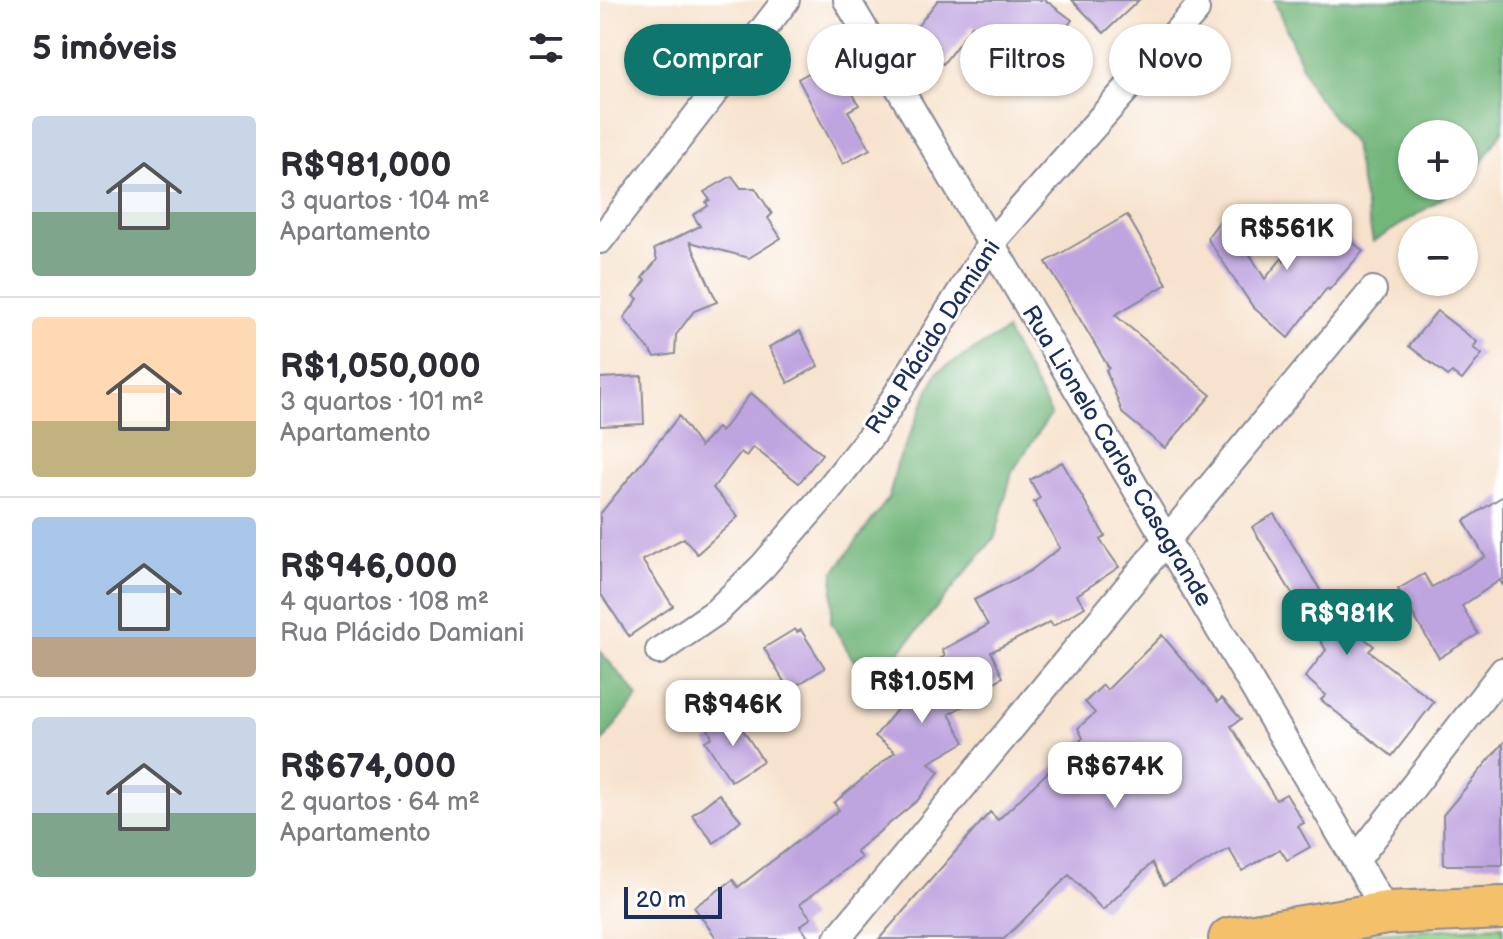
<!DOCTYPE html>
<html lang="pt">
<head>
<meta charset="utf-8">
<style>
  :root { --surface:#fff; --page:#f2f2f3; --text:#2b2b33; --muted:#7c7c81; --line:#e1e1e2; --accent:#0f766e }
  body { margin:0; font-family:"Balsamiq Sans",sans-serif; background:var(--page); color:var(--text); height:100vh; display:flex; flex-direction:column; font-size:30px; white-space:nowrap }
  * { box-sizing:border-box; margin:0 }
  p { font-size:26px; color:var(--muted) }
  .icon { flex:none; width:44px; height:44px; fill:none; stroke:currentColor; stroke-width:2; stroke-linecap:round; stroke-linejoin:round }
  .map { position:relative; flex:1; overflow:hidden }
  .details { display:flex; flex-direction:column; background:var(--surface); width:600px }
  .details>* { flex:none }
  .guide { position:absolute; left:24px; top:24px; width:758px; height:72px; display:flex; gap:16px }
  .tools { position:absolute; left:798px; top:120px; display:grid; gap:16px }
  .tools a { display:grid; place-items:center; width:80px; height:80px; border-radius:50%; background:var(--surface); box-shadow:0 2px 6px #0004; font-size:40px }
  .scale { position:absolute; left:24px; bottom:20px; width:98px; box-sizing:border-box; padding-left:8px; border:4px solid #1b2f5e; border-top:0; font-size:22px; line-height:28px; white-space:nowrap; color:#1b2f5e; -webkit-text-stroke:6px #fff; paint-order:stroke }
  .price { position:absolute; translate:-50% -68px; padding:0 18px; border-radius:16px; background:#fff; color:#222; font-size:26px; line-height:52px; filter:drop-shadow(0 2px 4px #0008) }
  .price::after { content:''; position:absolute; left:50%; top:48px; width:24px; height:18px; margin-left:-12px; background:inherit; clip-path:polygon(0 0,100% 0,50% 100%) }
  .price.selected { background:var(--accent); color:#fff }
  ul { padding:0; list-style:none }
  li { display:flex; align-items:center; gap:24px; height:200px; padding:0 32px }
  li+li { border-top:2px solid var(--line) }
  li span { display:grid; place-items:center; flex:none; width:224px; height:160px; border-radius:8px; color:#555 }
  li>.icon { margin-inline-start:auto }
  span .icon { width:96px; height:96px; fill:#fffc; stroke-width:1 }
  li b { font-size:34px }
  h2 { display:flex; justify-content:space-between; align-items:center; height:96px; padding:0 32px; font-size:34px }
  .pill { padding:0 28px; border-radius:36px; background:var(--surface); box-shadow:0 2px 6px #0004; font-size:28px; line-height:72px }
  .pill.selected { background:var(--accent); color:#fff }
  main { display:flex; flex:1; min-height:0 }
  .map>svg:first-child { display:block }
  .green { fill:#8ed590; stroke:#548277; stroke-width:2 }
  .forest { fill:#72b67a; stroke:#46726c; stroke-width:2 }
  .building { fill:#bfa5e0 }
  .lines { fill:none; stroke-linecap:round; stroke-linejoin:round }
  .street-casing { stroke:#898996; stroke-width:30 }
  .primary-casing { stroke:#898996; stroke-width:46 }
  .street { stroke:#fff; stroke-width:26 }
  .primary { stroke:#f4c16a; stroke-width:42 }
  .labels { text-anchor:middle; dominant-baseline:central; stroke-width:6; stroke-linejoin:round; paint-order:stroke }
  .street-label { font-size:24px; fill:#1b2f5e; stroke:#fff }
</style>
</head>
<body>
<main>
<section class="details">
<h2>5 imóveis<svg class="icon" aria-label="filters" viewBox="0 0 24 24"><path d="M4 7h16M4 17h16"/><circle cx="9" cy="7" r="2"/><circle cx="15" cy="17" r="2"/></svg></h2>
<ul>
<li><span style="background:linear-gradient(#c9d6e8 60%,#7fa58c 0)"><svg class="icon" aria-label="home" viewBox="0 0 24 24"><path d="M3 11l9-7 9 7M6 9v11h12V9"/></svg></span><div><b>R$981,000</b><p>3 quartos · 104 m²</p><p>Apartamento</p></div></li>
<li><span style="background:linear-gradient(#ffd9b3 65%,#c2b280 0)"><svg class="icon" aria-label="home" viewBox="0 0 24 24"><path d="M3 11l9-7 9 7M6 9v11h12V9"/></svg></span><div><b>R$1,050,000</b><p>3 quartos · 101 m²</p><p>Apartamento</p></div></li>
<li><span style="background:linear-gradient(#a9c7e8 75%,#b9a48a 0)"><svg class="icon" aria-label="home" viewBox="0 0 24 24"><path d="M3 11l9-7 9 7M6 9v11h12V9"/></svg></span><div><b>R$946,000</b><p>4 quartos · 108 m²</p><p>Rua Plácido Damiani</p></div></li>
<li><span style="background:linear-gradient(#c9d6e8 60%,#7fa58c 0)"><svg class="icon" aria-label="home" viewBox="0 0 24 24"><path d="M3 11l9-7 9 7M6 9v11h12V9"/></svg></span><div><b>R$674,000</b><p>2 quartos · 64 m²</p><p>Apartamento</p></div></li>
</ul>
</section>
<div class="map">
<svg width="903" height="939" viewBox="0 0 903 939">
  <rect width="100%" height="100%" fill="#fff"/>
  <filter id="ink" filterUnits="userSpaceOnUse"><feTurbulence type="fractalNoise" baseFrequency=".0125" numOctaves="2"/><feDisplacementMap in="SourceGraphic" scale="16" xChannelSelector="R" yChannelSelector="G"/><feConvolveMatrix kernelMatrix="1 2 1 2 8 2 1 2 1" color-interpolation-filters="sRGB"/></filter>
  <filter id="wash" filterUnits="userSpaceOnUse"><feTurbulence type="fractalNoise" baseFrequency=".006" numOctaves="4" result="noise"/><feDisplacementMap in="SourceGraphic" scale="32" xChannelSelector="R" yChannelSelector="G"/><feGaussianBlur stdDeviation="1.8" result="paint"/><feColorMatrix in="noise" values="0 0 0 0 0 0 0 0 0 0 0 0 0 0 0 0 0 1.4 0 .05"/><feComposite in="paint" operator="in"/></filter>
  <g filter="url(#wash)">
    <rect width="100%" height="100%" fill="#f7e3cd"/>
    <!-- green -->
    <polygon class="green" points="903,926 903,939 726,939 778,933"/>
    <!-- forest -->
    <g class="forest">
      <polygon points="674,0 903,0 903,130 868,182 864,185 864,134 812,134 812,186 862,186 773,242 753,144 711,88"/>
      <polygon points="406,331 451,414 412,472 395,537 273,684 252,658 231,622 234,572 289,497 297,464 337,372"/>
      <polygon points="0,651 38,696 0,745"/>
    </g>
    <g id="blocks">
      <!-- building -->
      <g class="building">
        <polygon points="338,0 445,0 472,20 433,72 372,26 343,64 309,37"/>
        <polygon points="472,0 539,0 504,33"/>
        <polygon points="234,59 259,105 248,111 270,149 243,164 198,79"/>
        <polygon points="132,176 141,188 155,188 172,214 168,218 181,238 149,258 90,242 117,302 94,311 76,335 75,354 55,357 24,318 38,299 34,296 46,280 42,278 57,260 54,249 100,226 93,215 108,206 106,202 110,200 104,192"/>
        <polygon points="625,214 665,279 682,258 684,262 724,217 763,251 729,290 727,288 688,338 653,307 607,238"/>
        <polygon points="527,215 567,284 515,315 611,395 565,448 523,414 506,370 509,368 446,262"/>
        <polygon points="837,311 877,342 873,348 882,354 862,380 852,373 848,376 809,346"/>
        <polygon points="200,331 218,366 188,383 169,347"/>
        <polygon points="42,376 44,424 0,426 0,378"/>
        <polygon points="151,393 222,454 199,483 153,447 146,456 141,452 113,488 138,517 97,554 84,538 42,560 73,606 29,636 0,593 0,514 79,416 100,447 117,428 121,432"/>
        <polygon points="462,462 505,536 500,540 519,567 477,595 485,607 453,626 450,622 391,652 403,677 381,690 384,694 349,714 365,742 329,763 339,772 318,800 256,851 261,858 200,904 211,918 200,926 210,939 117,939 94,907 133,880 138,887 239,810 234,803 295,752 275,736 324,677 322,669 345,656 342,650 388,625 374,600 430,571 460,548 434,502 440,498 430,480"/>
        <polygon points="903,496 903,586 900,580 862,606 878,634 839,658 798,589 824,574 832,587 885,557 864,521"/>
        <polygon points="674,514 736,616 774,646 769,651 834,702 792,756 721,700 726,695 705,677 726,650 652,527"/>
        <polygon points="195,629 197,632 201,630 225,668 189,690 164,648"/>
        <polygon points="562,635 618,702 622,698 641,719 631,726 676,800 686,794 704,823 698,826 710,847 687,860 680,849 642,871 629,849 564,885 552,863 503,910 469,875 404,939 279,939 390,812 398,820 483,738 478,728 495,713 485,702 503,685 507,690"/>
        <polygon points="133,714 163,761 131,781 105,741 112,737 108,729"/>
        <polygon points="903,743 903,865 844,865 843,815"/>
        <polygon points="119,794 141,820 114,843 92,815"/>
      </g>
    </g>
  </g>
  <g filter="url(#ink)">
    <use href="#blocks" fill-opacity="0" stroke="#898996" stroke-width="2"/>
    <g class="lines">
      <!-- street casing -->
      <g class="street-casing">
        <g id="street">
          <polyline points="247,0 787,913"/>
          <polyline points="0,240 186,0"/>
          <polyline points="59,651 116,612 163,566 221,499 272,434 391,243 596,10"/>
          <polyline points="756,860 903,671"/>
          <polyline points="237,939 773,290"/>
        </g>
      </g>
      <!-- primary casing -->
      <g class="primary-casing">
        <polyline id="primary" points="630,939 787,913 903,908"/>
      </g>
      <!-- street -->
      <use href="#street" class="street"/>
      <!-- primary -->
      <use href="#primary" class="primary"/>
    </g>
  </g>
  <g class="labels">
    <!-- street labels -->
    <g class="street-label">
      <text transform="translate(333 337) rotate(-57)">Rua Plácido Damiani</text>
      <text transform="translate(517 456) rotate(59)">Rua Lionelo Carlos Casagrande</text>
    </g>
  </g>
</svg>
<div class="tools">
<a>+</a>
<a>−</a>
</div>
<div class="scale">20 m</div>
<b class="price" style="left:687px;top:272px">R$561K</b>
<b class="price selected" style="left:747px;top:657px">R$981K</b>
<b class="price" style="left:322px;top:725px">R$1.05M</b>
<b class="price" style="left:133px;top:748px">R$946K</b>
<b class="price" style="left:515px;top:810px">R$674K</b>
<div class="guide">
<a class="pill selected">Comprar</a>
<a class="pill">Alugar</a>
<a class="pill">Filtros</a>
<a class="pill">Novo</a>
</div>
</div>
</main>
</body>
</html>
